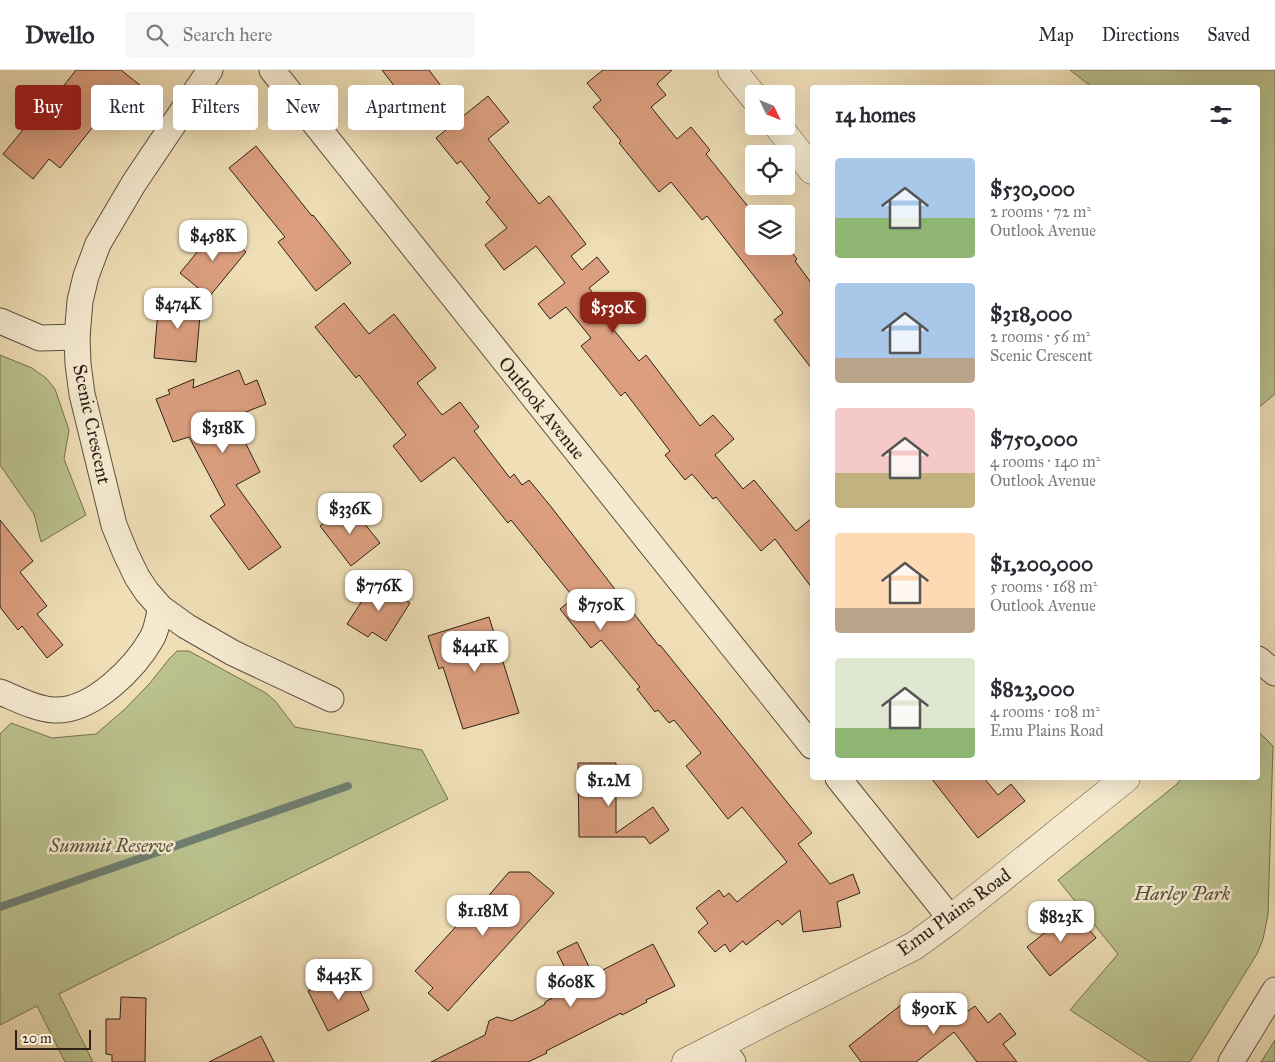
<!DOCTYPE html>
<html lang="en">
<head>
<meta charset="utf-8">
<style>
  :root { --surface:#fff; --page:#f7f7f7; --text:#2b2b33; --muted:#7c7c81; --line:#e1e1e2; --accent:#8f2418 }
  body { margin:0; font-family:"IM FELL Great Primer",serif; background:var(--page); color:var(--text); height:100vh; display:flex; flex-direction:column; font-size:19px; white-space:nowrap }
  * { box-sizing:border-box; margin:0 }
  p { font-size:16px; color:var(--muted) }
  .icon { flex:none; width:28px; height:28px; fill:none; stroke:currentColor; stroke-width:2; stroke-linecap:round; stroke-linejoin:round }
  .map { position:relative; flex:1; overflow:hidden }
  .drawer { position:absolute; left:810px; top:15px; width:450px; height:695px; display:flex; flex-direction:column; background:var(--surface); border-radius:5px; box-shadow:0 5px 20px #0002 }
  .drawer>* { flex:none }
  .hud { position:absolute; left:15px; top:15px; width:475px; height:45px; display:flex; gap:10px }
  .needle { width:32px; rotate:133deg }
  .buttons { position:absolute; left:745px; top:15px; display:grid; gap:10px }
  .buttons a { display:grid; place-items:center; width:50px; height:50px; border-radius:5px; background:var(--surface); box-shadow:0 5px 20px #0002; font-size:25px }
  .scale { position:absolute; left:15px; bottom:12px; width:76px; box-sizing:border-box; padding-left:5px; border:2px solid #2e201a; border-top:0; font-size:14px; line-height:18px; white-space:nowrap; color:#2e201a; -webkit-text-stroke:4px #f5ead0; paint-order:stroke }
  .price { position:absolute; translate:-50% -42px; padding:0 11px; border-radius:10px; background:#fff; color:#222; font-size:16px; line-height:32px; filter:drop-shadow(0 1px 2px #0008) }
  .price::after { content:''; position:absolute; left:50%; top:30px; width:15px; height:11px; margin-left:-8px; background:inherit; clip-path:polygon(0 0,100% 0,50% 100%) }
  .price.current { background:var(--accent); color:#fff }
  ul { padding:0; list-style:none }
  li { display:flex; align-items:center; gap:15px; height:125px; padding:0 25px }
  li span { display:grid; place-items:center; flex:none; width:140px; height:100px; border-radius:5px; color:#555 }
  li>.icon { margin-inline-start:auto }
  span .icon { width:60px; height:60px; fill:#fffc; stroke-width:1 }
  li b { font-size:21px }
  h2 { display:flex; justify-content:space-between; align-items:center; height:60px; padding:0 25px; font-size:21px }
  .pill { padding:0 18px; border-radius:5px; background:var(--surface); box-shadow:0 5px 20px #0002; font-size:18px; line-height:45px }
  .pill.current { background:var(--accent); color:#fff }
  header { display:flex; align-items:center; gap:30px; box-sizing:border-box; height:70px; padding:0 25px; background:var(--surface); border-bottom:1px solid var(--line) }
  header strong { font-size:24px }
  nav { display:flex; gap:28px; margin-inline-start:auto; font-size:18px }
  .search { width:350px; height:45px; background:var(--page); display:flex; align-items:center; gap:12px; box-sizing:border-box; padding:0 18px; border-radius:5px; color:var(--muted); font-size:19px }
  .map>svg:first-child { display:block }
  .green { fill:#bac18d; stroke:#747054 }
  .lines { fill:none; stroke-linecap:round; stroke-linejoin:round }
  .stream { stroke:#6f7e70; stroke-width:8 }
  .building { fill:#db9f7f; stroke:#2e201a }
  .minor-casing { stroke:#5e5041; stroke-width:27 }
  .tertiary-casing { stroke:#5e5041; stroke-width:29 }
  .minor { stroke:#f5ead0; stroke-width:25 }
  .tertiary { stroke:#f5ead0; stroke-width:28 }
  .labels { text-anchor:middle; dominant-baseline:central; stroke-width:5; stroke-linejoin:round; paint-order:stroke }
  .street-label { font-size:19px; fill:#2e201a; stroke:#f5ead0 }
  .park-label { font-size:19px; font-style:italic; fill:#58503c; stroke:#f5ead0 }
</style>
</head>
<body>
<header>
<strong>Dwello</strong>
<div class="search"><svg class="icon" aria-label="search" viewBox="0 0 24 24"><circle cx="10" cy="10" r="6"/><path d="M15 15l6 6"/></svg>Search here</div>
<nav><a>Map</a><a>Directions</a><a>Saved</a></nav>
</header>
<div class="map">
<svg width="1275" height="992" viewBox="0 0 1275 992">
  <rect width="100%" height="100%" fill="#efdeb6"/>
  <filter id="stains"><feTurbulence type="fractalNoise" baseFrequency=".004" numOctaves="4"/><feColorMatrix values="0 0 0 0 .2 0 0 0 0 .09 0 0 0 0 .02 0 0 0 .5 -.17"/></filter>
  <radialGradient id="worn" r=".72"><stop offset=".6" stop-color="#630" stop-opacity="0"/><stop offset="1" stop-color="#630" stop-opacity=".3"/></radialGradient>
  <!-- green -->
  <g class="green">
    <polygon points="1070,0 1275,0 1275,324 1258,338 1258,18 1092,17"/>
    <polygon points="0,285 32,298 46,308 55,319 69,360 64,389 86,445 41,472 34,444 0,395"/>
    <polygon points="177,581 189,581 266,623 276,632 295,657 422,680 448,729 59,924 93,992 65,992 37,936 0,955 0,664 11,653 52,668 96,664 125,639 150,613 169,589"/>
    <polygon points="1258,661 1273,676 1268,845 1263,869 1257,884 1190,992 1150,992 1070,940 1118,884 1058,810 1177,714 1182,708 1258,708"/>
    <polygon points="1275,970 1275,992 1261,992"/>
  </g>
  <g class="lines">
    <!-- stream -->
    <polyline class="stream" points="0,837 348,716"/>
  </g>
  <!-- building -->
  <g class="building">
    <polygon points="76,0 121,0 141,16 105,60 96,53 60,98 49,89 33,109 3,84 37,43 40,46"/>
    <polygon points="382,0 429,0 441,16 412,39"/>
    <polygon points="603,0 672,0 657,14 666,25 651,37 677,69 691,57 710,80 706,84 754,144 754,176 786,176 786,175 797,189 795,191 812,214 812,299 774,250 783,243 707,146 702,150 671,112 659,122 619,73 621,71 593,37 601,30 587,13"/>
    <polygon points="488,26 509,52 488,69 539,134 549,126 586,174 571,186 582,200 597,187 609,202 589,218 605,239 600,243 639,291 646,285 700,356 713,345 734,369 715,385 743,419 754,410 796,461 812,448 812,518 775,469 761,481 716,427 713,429 692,404 685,410 665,385 670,381 625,322 621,326 581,276 591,268 566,237 550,249 538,234 565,213 536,176 504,200 485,175 507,158 486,132 490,128 461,91 457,94 436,68"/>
    <polygon points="256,76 312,146 313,145 351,193 316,221 278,172 285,167 229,98"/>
    <polygon points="217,158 246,182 209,227 180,203"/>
    <polygon points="159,229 201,233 196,292 154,288"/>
    <polygon points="344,233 369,264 394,244 436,298 417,313 442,345 460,332 479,357 474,361 510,408 514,404 522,415 529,410 552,438 659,576 660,575 812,763 798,774 830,814 853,804 860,823 837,832 841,857 803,862 800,840 782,855 778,850 746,875 743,871 730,882 725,874 715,882 698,862 708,853 696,838 719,820 724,827 729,823 737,832 787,792 742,737 728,749 686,696 701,683 674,650 669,653 658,640 655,642 637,619 640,617 601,570 591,578 560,539 574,528 511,450 508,453 454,387 421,412 393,376 406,365 359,305 356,308 315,257"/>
    <polygon points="239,300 245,315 257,310 266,334 236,346 249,370 245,372 260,402 236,415 281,477 249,500 210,446 225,435 189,367 173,372 156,329 170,324 168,320 194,309 193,318"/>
    <polygon points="348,433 380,473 351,496 320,456"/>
    <polygon points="0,450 33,491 20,502 47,536 37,544 63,575 47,588 22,556 18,560 0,537"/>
    <polygon points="375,511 410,533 386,571 372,562 368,567 347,554"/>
    <polygon points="489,547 519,643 463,659 443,597 439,599 428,566"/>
    <polygon points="578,693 616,693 616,763 653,737 669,760 650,774 645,767 579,767"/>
    <polygon points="931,708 984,708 998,725 1011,714 1025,731 978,768"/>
    <polygon points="509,802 529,802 554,823 448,941 428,923 433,918 415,901 463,849 466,852"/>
    <polygon points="1073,840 1096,868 1050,906 1027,877"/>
    <polygon points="577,872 593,905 653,874 675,916 646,930 647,932 622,945 621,943 546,981 547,983 528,992 431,992 485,965 489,951 497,947 512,951 537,939 545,934 545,932 574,916 557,882"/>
    <polygon points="350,901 369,940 328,961 308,921"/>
    <polygon points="121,927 146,928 145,992 112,992 112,985 106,984 106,949 120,949"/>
    <polygon points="911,927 931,951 958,929 968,941 975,936 988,953 1000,943 1016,964 1003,974 1017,992 977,992 954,962 916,992 861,992 849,976"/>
    <polygon points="261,966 274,992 209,992"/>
  </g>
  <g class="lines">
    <!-- minor casing -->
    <g class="minor-casing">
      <g id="minor">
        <polyline points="210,0 134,113 98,174 86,206 80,231 77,267 78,294 82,324 114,455 125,482 137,507 147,522 161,538 186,556 233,583 331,629"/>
        <polyline points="272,0 812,676"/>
        <polyline points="0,251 40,268 77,267"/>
        <polyline points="1258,589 1275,603"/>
        <path d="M0 622C17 629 36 639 54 640 92 642 135 598 152 568 157 559 158 548 161 538"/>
        <polyline points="838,708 951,849"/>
        <polyline points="719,975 733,992"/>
        <polyline points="1231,992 1275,920"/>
      </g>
    </g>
    <!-- tertiary casing -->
    <g class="tertiary-casing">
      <g id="tertiary">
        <polyline points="732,0 754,27"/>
        <polyline points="778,56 812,100"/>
        <polyline points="686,992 914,876 951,849 1126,708"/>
      </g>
    </g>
    <!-- minor -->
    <use href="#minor" class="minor"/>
    <!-- tertiary -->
    <use href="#tertiary" class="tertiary"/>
  </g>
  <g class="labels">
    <!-- street labels -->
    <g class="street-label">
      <text transform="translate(542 338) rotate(51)">Outlook Avenue</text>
      <text transform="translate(92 354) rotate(78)">Scenic Crescent</text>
      <text transform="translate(954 842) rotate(-36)">Emu Plains Road</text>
    </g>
    <!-- park labels -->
    <g class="park-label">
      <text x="111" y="775">Summit Reserve</text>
      <text x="1182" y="823">Harley Park</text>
    </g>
  </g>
  <rect width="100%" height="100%" filter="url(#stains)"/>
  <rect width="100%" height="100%" fill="url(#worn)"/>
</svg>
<div class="buttons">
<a><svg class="needle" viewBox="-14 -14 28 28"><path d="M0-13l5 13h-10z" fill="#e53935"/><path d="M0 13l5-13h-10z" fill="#7c7c81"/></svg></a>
<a><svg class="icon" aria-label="locate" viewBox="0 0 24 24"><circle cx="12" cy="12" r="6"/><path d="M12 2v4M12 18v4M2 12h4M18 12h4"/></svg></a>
<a><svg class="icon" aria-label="layers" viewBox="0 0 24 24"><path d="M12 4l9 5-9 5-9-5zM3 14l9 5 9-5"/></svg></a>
</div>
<div class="scale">20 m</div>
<b class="price" style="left:213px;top:192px">$458K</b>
<b class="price" style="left:178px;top:260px">$474K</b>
<b class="price current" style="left:613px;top:264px">$530K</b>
<b class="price" style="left:223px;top:384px">$318K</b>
<b class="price" style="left:350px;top:465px">$336K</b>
<b class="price" style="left:379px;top:542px">$776K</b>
<b class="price" style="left:601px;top:561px">$750K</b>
<b class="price" style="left:475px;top:603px">$441K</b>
<b class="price" style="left:609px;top:737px">$1.2M</b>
<b class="price" style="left:483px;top:867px">$1.18M</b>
<b class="price" style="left:1061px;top:873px">$823K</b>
<b class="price" style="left:339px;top:931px">$443K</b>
<b class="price" style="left:571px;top:938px">$608K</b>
<b class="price" style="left:934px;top:965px">$901K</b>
<div class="hud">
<a class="pill current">Buy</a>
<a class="pill">Rent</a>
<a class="pill">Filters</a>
<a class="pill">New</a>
<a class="pill">Apartment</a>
</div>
<section class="drawer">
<h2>14 homes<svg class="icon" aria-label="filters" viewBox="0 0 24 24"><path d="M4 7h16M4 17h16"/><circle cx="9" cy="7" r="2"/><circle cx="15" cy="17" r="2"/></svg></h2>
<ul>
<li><span style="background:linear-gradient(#a9c7e8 60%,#8fb573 0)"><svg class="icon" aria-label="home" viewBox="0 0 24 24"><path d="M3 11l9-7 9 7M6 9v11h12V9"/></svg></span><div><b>$530,000</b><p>2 rooms · 72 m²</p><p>Outlook Avenue</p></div></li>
<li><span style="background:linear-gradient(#a9c7e8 75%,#b9a48a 0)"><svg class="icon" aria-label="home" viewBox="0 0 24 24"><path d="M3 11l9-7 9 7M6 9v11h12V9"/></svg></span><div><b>$318,000</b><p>2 rooms · 56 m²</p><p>Scenic Crescent</p></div></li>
<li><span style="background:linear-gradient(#f6c9c9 65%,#c2b280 0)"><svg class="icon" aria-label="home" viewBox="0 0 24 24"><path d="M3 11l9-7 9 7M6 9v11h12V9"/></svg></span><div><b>$750,000</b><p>4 rooms · 140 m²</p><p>Outlook Avenue</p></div></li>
<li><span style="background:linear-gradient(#ffd9b3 75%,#b9a48a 0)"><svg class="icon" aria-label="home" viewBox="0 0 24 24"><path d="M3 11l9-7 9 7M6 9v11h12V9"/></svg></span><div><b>$1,200,000</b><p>5 rooms · 168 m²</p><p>Outlook Avenue</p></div></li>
<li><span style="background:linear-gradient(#dfe7d0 70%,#8fb573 0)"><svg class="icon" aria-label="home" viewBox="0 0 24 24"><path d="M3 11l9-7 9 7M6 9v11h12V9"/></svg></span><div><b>$823,000</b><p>4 rooms · 108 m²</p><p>Emu Plains Road</p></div></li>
</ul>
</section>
</div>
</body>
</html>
